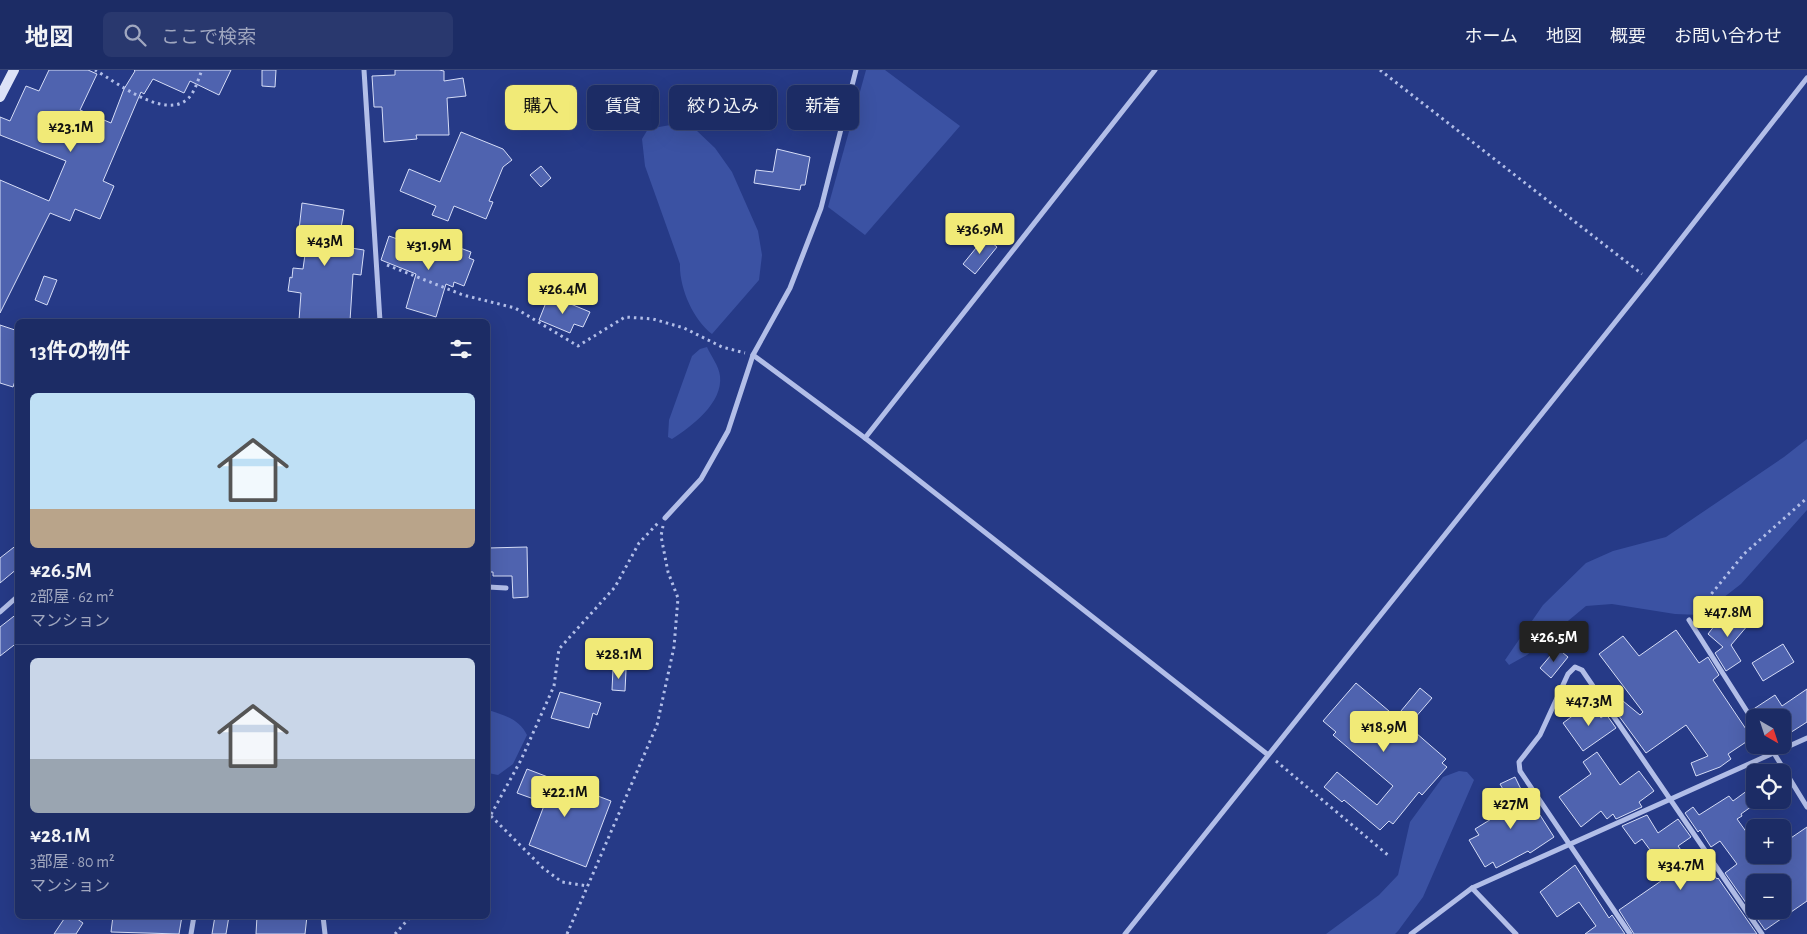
<!DOCTYPE html>
<html lang="ja">
<head>
<meta charset="utf-8">
<style>
  :root { --surface:#1c2c65; --page:#29386e; --text:#f1f3f6; --muted:#a0a7bf; --line:#3a4879; --accent:#f1ea77 }
  body { margin:0; font-family:"Alegreya Sans","Noto Sans JP",sans-serif; background:var(--page); color:var(--text); height:100vh; display:flex; flex-direction:column; font-size:19px; white-space:nowrap }
  * { box-sizing:border-box; margin:0 }
  p { font-size:16px; color:var(--muted) }
  .icon { flex:none; width:28px; height:28px; fill:none; stroke:currentColor; stroke-width:2; stroke-linecap:round; stroke-linejoin:round }
  .map { position:relative; flex:1; overflow:hidden }
  .sheet { position:absolute; left:15px; top:249px; width:475px; height:600px; display:flex; flex-direction:column; background:var(--surface); border-radius:8px; box-shadow:0 5px 20px #0002,0 0 0 1px var(--line) }
  .sheet>* { flex:none }
  .guide { position:absolute; left:505px; top:15px; width:475px; height:45px; display:flex; gap:10px }
  .needle { width:32px; rotate:141deg }
  .controls { position:absolute; left:1746px; top:639px; display:grid; gap:10px }
  .controls a { display:grid; place-items:center; width:45px; height:45px; border-radius:8px; background:var(--surface); box-shadow:0 5px 20px #0002,0 0 0 1px var(--line); font-size:25px }
  .price { position:absolute; translate:-50% -42px; padding:0 11px; border-radius:5px; background:var(--accent); color:#111; font-size:16px; line-height:32px; filter:drop-shadow(0 1px 2px #0008) }
  .price::after { content:''; position:absolute; left:50%; top:30px; width:15px; height:11px; margin-left:-8px; background:inherit; clip-path:polygon(0 0,100% 0,50% 100%) }
  .price.current { background:#222; color:#fff }
  ul { padding:0; list-style:none }
  li { display:grid; align-content:center; gap:10px; height:265px; padding:0 15px }
  li+li { border-top:1px solid var(--line) }
  li span { display:grid; place-items:center; height:155px; border-radius:8px; color:#555 }
  li>.icon { margin-inline-start:auto }
  span .icon { width:90px; height:90px; fill:#fffc; stroke-width:1 }
  li b { font-size:21px }
  h2 { display:flex; justify-content:space-between; align-items:center; height:60px; padding:0 15px; font-size:21px }
  .tag { padding:0 18px; border-radius:8px; background:var(--surface); box-shadow:0 5px 20px #0002,0 0 0 1px var(--line); font-size:18px; line-height:45px }
  .tag.current { background:var(--accent); color:#111 }
  header { display:flex; align-items:center; gap:30px; box-sizing:border-box; height:70px; padding:0 25px; background:var(--surface); border-bottom:1px solid var(--line) }
  header strong { font-size:24px }
  nav { display:flex; gap:28px; margin-inline-start:auto; font-size:18px }
  .search { width:350px; height:45px; background:var(--page); display:flex; align-items:center; gap:12px; box-sizing:border-box; padding:0 18px; border-radius:8px; color:var(--muted); font-size:19px }
  .map>svg:first-child { display:block }
  .green { fill:#3b52a3 }
  .building { fill:#4f63af; stroke:#d6ddf7; fill-rule:evenodd }
  .lines { fill:none; stroke-linecap:round; stroke-linejoin:round }
  .path { stroke:#b2bee8; stroke-width:3; stroke-dasharray:2.5 4; stroke-linecap:butt }
  .street { stroke:#b2bee8; stroke-width:5 }
  .secondary { stroke:#dce2f7; stroke-width:10 }
</style>
</head>
<body>
<header>
<strong>地図</strong>
<div class="search"><svg class="icon" aria-label="search" viewBox="0 0 24 24"><circle cx="10" cy="10" r="6"/><path d="M15 15l6 6"/></svg>ここで検索</div>
<nav><a>ホーム</a><a>地図</a><a>概要</a><a>お問い合わせ</a></nav>
</header>
<div class="map">
<svg width="1807" height="864" viewBox="0 0 1807 864">
  <rect width="100%" height="100%" fill="#263a87"/>
  <!-- green -->
  <g class="green">
    <polygon points="866,0 885,0 960,56 865,165 828,137"/>
    <path d="M676 54 696 60 715 78 732 102 758 161 762 185 759 210 712 264C693 250 679 217 680 194L645 96 642 69 648 59Z"/>
    <path d="M707 277C711 286 719 296 720 306 723 333 692 356 672 369L668 367 669 350 692 286 700 279Z"/>
    <polygon points="1807,369 1807,440 1741,514 1701,545 1675,544 1612,534 1586,536 1527,585 1509,595 1505,590 1543,535 1586,493 1613,481 1666,467 1784,387"/>
    <path d="M488 640C504 645 519 649 527 665L513 694 498 705 488 703Z"/>
    <polygon points="1459,701 1467,702 1474,710 1423,827 1398,861 1395,864 1326,864 1379,825 1398,805 1410,752 1443,707"/>
  </g>
  <!-- building -->
  <g class="building">
    <polygon points="49,0 88,0 97,4 80,40 111,53 124,19 135,1 134,0 231,0 219,25 190,11 184,23 153,9 144,24 141,22 103,111 114,116 100,149 75,139 70,151 50,143 0,243 0,110 49,131 66,91 0,65 0,47 10,51 26,16 39,21"/>
    <polygon points="262,0 276,0 275,17 262,16"/>
    <polygon points="395,0 439,0 444,1 444,11 463,8 466,26 447,28 449,65 416,65 417,69 384,72 382,37 374,37 372,6 395,5"/>
    <polygon points="461,62 503,79 512,90 503,97 489,131 493,132 486,149 454,136 448,151 432,145 436,136 400,121 409,99 440,112"/>
    <polygon points="777,79 810,87 805,115 801,115 800,120 754,113 756,100 773,102"/>
    <polygon points="541,96 551,108 541,117 530,105"/>
    <polygon points="302,133 344,140 338,176 364,180 361,205 353,204 350,251 299,250 301,223 288,221 290,207 292,208 293,198 303,199 307,170 298,169"/>
    <polygon points="389,166 436,183 441,171 471,182 469,188 474,190 464,216 454,212 453,217 446,214 436,247 406,238 416,204 381,190"/>
    <polygon points="985,167 997,177 975,204 963,194"/>
    <polygon points="44,206 57,210 47,235 35,230"/>
    <polygon points="549,225 590,242 583,257 574,254 570,263 539,250"/>
    <polygon points="0,255 18,261 18,302 13,317 0,313"/>
    <polygon points="18,474 18,498 0,513 0,488"/>
    <polygon points="527,477 528,527 513,528 512,506 493,506 493,502 488,502 488,478"/>
    <polygon points="1728,538 1748,555 1731,575 1741,591 1726,601 1715,583 1723,577 1708,564"/>
    <polygon points="18,543 18,572 0,586 0,557"/>
    <polygon points="1676,560 1699,593 1708,587 1719,605 1713,610 1752,668 1728,684 1731,689 1720,697 1696,706 1691,693 1708,686 1686,655 1646,683 1613,638 1623,631 1640,645 1643,642 1599,584 1623,566 1639,586"/>
    <polygon points="1783,574 1794,592 1763,611 1752,593"/>
    <polygon points="1557,578 1568,587 1551,608 1540,598"/>
    <polygon points="613,599 626,600 625,621 612,620"/>
    <polygon points="1356,613 1396,647 1420,618 1432,628 1408,656 1446,689 1442,693 1447,697 1422,725 1419,722 1393,754 1389,751 1380,760 1344,730 1342,732 1324,717 1337,702 1377,735 1393,716 1333,665 1336,662 1323,651"/>
    <polygon points="1807,619 1807,652 1782,668 1782,648 1756,648 1752,640 1775,625 1782,636"/>
    <polygon points="560,622 601,633 597,645 593,643 589,658 551,648"/>
    <polygon points="1590,633 1601,648 1606,644 1616,658 1583,681 1563,653"/>
    <polygon points="1597,682 1620,715 1639,701 1654,721 1639,732 1642,737 1616,749 1613,744 1607,749 1601,741 1581,757 1559,727 1591,704 1583,692"/>
    <polygon points="527,699 611,731 586,797 529,775 545,733 517,723"/>
    <polygon points="1515,707 1535,748 1540,745 1554,767 1530,783 1528,781 1496,798 1493,792 1485,797 1469,770 1479,765 1475,759 1501,743 1497,736 1509,730 1500,714"/>
    <path d="M1755 715V734L1741 744 1742 746 1737 749 1755 774V785H1782V774L1807 757V831L1765 860 1725 803 1737 794 1720 771 1711 777 1700 760 1698 762 1685 743 1693 737 1699 745 1729 726 1733 731ZM1755 812H1782V840H1755Z"/>
    <polygon points="1647,745 1658,763 1678,749 1691,767 1678,776 1694,798 1703,791 1717,809 1718,808 1757,864 1634,864 1619,840 1661,811 1659,808 1667,803 1642,769 1635,774 1622,756"/>
    <polygon points="1575,795 1609,848 1612,845 1625,864 1585,864 1596,856 1579,832 1557,847 1540,822"/>
    <polygon points="66,846 73,846 83,853 76,864 54,864"/>
    <polygon points="113,846 182,846 179,864 111,862"/>
    <polygon points="215,846 229,846 226,864 212,864"/>
    <polygon points="257,846 307,846 305,864 256,864"/>
  </g>
  <g class="lines">
    <!-- path -->
    <g class="path">
      <path d="M95 0C118 13 173 57 193 22 197 15 199 7 202 0"/>
      <polyline points="1380,0 1642,204"/>
      <polyline points="387,195 463,225 515,238 578,276 625,247 653,249 684,258 722,277 745,283"/>
      <polyline points="1695,544 1744,484 1807,428"/>
      <polyline points="1276,691 1389,786"/>
      <polyline points="491,746 543,798 562,812 588,816"/>
      <polyline points="488,750 521,690 554,616 559,579 615,517 639,473 658,453"/>
      <polyline points="395,864 411,846"/>
      <polyline points="567,864 657,655 674,577 678,528 668,502 661,466 663,456"/>
    </g>
    <!-- street -->
    <g class="street">
      <polyline points="364,0 380,251"/>
      <polyline points="753,285 865,368 1267,684"/>
      <polyline points="865,368 1155,0"/>
      <polyline points="665,448 701,409 728,361 753,285 790,218 821,138 856,0"/>
      <polyline points="488,517 506,518"/>
      <polyline points="0,542 18,526"/>
      <polyline points="1689,550 1755,654"/>
      <polyline points="1769,675 1807,737"/>
      <polyline points="1472,818 1516,864"/>
      <polyline points="323,846 325,864"/>
      <polyline points="191,864 194,846"/>
      <polyline points="1125,864 1649,210 1807,8"/>
      <polyline points="1411,864 1472,818 1807,668"/>
      <polyline points="1630,864 1520,701 1519,692 1540,665 1568,604 1575,597 1582,600 1762,864"/>
    </g>
    <!-- secondary -->
    <polyline class="secondary" points="0,27 14,0"/>
  </g>
</svg>
<div class="controls">
<a><svg class="needle" viewBox="-14 -14 28 28"><path d="M0-13l5 13h-10z" fill="#e53935"/><path d="M0 13l5-13h-10z" fill="#a0a7bf"/></svg></a>
<a><svg class="icon" aria-label="locate" viewBox="0 0 24 24"><circle cx="12" cy="12" r="6"/><path d="M12 2v4M12 18v4M2 12h4M18 12h4"/></svg></a>
<a>+</a>
<a>−</a>
</div>
<b class="price" style="left:71px;top:83px">¥23.1M</b>
<b class="price" style="left:980px;top:185px">¥36.9M</b>
<b class="price" style="left:325px;top:197px">¥43M</b>
<b class="price" style="left:429px;top:201px">¥31.9M</b>
<b class="price" style="left:563px;top:245px">¥26.4M</b>
<b class="price" style="left:1728px;top:568px">¥47.8M</b>
<b class="price current" style="left:1554px;top:593px">¥26.5M</b>
<b class="price" style="left:619px;top:610px">¥28.1M</b>
<b class="price" style="left:1589px;top:657px">¥47.3M</b>
<b class="price" style="left:1384px;top:683px">¥18.9M</b>
<b class="price" style="left:565px;top:748px">¥22.1M</b>
<b class="price" style="left:1511px;top:760px">¥27M</b>
<b class="price" style="left:1681px;top:821px">¥34.7M</b>
<div class="guide">
<a class="tag current">購入</a>
<a class="tag">賃貸</a>
<a class="tag">絞り込み</a>
<a class="tag">新着</a>
</div>
<section class="sheet">
<h2>13件の物件<svg class="icon" aria-label="filters" viewBox="0 0 24 24"><path d="M4 7h16M4 17h16"/><circle cx="9" cy="7" r="2"/><circle cx="15" cy="17" r="2"/></svg></h2>
<ul>
<li><span style="background:linear-gradient(#bfe0f5 75%,#b9a48a 0)"><svg class="icon" aria-label="home" viewBox="0 0 24 24"><path d="M3 11l9-7 9 7M6 9v11h12V9"/></svg></span><div><b>¥26.5M</b><p>2部屋 · 62 m²</p><p>マンション</p></div></li>
<li><span style="background:linear-gradient(#c9d6e8 65%,#9aa5b1 0)"><svg class="icon" aria-label="home" viewBox="0 0 24 24"><path d="M3 11l9-7 9 7M6 9v11h12V9"/></svg></span><div><b>¥28.1M</b><p>3部屋 · 80 m²</p><p>マンション</p></div></li>
</ul>
</section>
</div>
</body>
</html>
